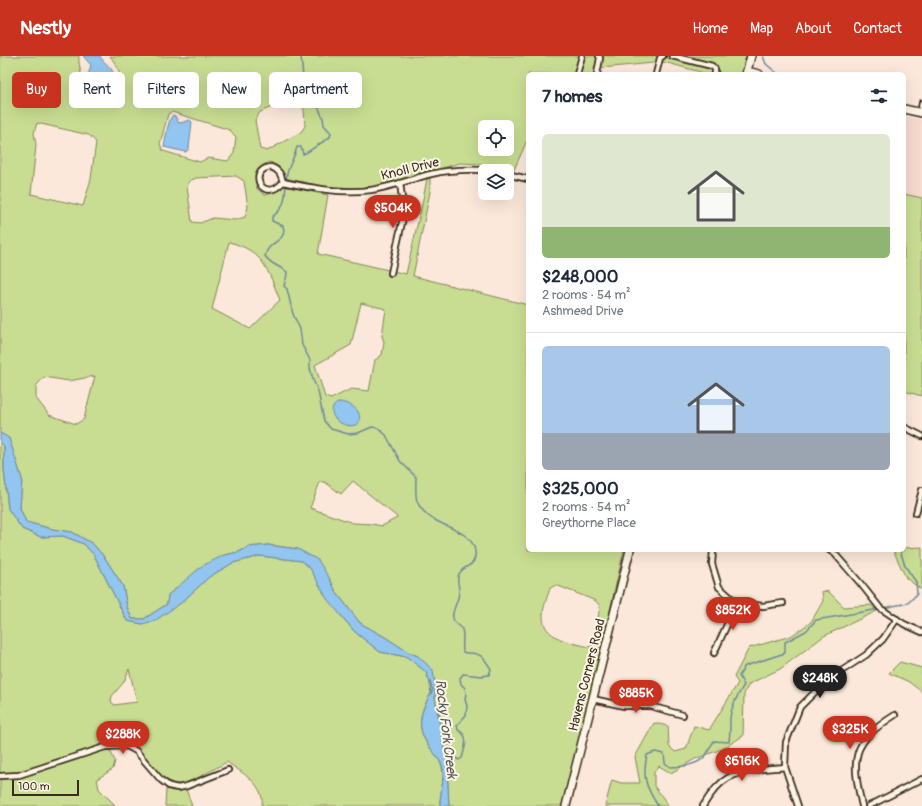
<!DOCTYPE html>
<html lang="en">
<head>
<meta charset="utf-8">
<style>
  :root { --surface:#fff; --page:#f6f6f7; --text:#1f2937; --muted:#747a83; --line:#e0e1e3; --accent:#c8321e }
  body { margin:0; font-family:Pangolin,sans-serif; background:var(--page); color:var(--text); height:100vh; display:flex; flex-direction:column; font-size:15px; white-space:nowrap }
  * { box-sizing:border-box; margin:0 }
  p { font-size:13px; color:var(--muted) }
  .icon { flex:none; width:22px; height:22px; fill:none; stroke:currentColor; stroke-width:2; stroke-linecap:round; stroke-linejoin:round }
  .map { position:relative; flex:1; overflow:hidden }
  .side { position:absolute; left:526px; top:16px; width:380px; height:480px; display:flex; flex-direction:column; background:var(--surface); border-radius:6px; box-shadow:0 4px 16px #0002 }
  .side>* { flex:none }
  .guide { position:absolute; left:12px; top:16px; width:380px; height:36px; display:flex; gap:8px }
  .controls { position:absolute; left:478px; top:64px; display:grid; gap:8px }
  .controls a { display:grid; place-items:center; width:36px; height:36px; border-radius:6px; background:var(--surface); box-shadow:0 4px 16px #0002; font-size:20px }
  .scale { position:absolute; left:12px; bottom:10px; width:67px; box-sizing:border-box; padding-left:4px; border:2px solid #3b2a1e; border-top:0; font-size:11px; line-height:14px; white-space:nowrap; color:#3b2a1e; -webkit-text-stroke:3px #fcf5e5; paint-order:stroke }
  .price { position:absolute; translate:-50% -34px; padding:0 9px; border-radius:14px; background:var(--accent); color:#fff; font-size:13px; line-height:26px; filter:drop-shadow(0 1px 2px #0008) }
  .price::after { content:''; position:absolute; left:50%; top:24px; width:12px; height:9px; margin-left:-6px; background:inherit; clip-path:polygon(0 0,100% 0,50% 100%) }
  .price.active { background:#222; color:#fff }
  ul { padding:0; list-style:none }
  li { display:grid; align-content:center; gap:8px; height:212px; padding:0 16px }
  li+li { border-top:1px solid var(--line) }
  li span { display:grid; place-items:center; height:124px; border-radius:6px; color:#555 }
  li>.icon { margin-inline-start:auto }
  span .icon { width:72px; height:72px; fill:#fffc; stroke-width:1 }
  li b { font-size:17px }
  h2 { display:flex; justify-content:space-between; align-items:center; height:48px; padding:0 16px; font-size:17px }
  .pill { padding:0 14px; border-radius:6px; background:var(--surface); box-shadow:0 4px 16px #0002; font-size:14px; line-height:36px }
  .pill.active { background:var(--accent); color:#fff }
  header { display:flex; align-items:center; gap:24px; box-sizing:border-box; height:56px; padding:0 20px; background:var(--accent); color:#fff }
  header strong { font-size:19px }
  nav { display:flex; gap:22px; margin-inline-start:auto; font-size:14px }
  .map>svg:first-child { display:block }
  .built { fill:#f5dacd }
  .green { fill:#c8dd92; stroke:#828458; fill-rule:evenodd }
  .water { fill:#92c5ef; stroke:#6f879b }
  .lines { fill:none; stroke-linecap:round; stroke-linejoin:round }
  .stream { stroke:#6f879b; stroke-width:1.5 }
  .street-casing { stroke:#3b2a1e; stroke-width:8 }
  .secondary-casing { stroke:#3b2a1e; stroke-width:10 }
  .primary-casing { stroke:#3b2a1e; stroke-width:10 }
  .street { stroke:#fcf5e5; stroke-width:4.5 }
  .secondary { stroke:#fcf5e5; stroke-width:7 }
  .primary { stroke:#fcf5e5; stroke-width:7 }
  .labels { text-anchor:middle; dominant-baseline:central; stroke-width:4; stroke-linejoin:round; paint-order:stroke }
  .street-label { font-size:13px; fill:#3b2a1e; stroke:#fcf5e5 }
  .water-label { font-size:14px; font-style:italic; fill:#55585d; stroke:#fcf5e5 }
</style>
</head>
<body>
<header>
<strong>Nestly</strong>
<nav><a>Home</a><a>Map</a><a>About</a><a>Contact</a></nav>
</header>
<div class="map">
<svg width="922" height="750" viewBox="0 0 922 750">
  <rect width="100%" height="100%" fill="#fbe8da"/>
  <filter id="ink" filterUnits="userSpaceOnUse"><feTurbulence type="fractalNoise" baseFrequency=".025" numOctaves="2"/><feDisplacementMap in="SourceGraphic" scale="8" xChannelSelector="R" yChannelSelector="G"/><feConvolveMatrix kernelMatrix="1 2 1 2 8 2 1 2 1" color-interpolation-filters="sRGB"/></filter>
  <g filter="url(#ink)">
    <!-- built -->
    <polygon class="built" points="904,60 922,64 922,142 904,138"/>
    <!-- green -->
    <g class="green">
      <path d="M0 0H79C78 9 83 30 90 35 96 40 105 39 112 38 125 25 120 13 110 0H746L742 18H704V17L664 6 601 12 600 17 602 18H528V82L514 114 480 108 460 107 374 131C341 136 318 129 285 122L278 110 270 106C254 111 255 118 257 133L265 139 276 136 283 130 328 139 318 198 406 218 422 148 427 123 430 122V136L413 220 528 249V494H624L588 648 562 750H449L447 709 435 642V628L418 600 408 596 385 581 360 567 336 536 331 525 326 518 298 493 268 489 248 491 239 496 224 499 168 539 167 548 144 563H132L127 551 123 530 105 502 93 488 72 476 52 473 26 466 20 452 22 423 9 383 0 377ZM286 45 296 47 304 53 305 70 301 76 267 95 260 93 255 64 260 56ZM172 56 230 74 236 81 234 97 228 105 208 102 200 106 163 95 160 88 168 58ZM37 67 89 79 96 86 91 123 83 150 31 138 36 89 34 77ZM485 71H507V93H485ZM236 120 244 125 248 151 245 161 235 164 213 162 200 167 192 166 187 131 189 125 196 122ZM229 186C264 195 267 213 280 244L250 273 212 253ZM361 247 386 253 382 280 384 286 382 299 375 304 369 335 351 333 331 343 325 341 315 309 351 289ZM95 320 84 363 76 368 49 359 36 342V330L44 321 69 325ZM353 425 397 461V462L382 470 372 468 353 467 310 452 320 426H325L341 438ZM556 529 596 545 600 550 594 586 590 591C572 587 542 583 543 559 543 550 548 540 550 532Z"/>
      <polygon points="904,138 922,142 922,340 904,335"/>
      <path d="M0 386 4 390V413L8 453 22 473 41 481 63 480 84 488 94 499 127 565 143 568 181 547 209 521 232 507 260 500 302 505 310 512 342 561 355 576 380 596 407 601 426 616 433 634C421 654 415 667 427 688 431 694 437 699 440 706 446 717 441 733 440 745V750H262C265 728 242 717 227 706 217 711 192 726 183 728 156 732 143 684 119 685 115 685 110 687 107 688L115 705 113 713 97 723 99 733 116 750H0ZM129 613 137 646 114 649 111 645 112 640 124 626Z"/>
      <polygon points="922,491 922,534 906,522 893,494 904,494 904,492"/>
      <polygon points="822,535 829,536 844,551 871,549 877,555 824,580 780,613 749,628 744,638 743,680 722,693 695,703 671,717 659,710 654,716 654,730 666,746 668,750 605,750 612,724 621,727 640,727 635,701 654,667 668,670 669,690 675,696 686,693 694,670 709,674 738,627 734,621 749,592 791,580 811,566 823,545"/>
      <polygon points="900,606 922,612 922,636 909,626 889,617"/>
      <polygon points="166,733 173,735 186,733 192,750 165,750"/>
    </g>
    <!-- water -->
    <g class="water">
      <path d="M83 0H100C104 8 113 11 114 20 115 24 114 30 113 33 107 43 95 34 88 29L87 23 91 9Z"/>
      <path d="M173 59 175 60 178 66 181 67 189 64 192 66 189 92 188 94 186 96 164 91C166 82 167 66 173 59Z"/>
      <path d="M340 346C352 348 364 355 358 368 342 376 320 354 340 346Z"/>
      <path d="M0 377 9 382 22 423 20 452 26 466 52 473 72 476 93 488 105 502 123 530 127 551 132 563H144L167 548 168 539 202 510 224 499 239 496 248 491 268 489 298 493 318 504 331 525 336 536 360 567 385 581 408 596 418 600 433 614 435 628V642L447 709 449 750H440V745C441 735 444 724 443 714 442 706 436 700 431 693 414 671 420 656 433 634L426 616 407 601 380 596 355 576 327 543 310 512 302 505 260 500 233 507 209 521 181 547 156 564 143 568 127 565 94 499 84 488 63 480 41 481 22 473 8 453 4 413V390L0 386Z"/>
    </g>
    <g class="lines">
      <!-- stream -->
      <g class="stream">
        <path d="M301 0 303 21 309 40 316 46 323 62 324 69 331 77 330 81C323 85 308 97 303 98L301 91H297C295 100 289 109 287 118 284 136 289 149 272 161V165L283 170C288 186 268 184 265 200 271 209 280 210 287 216 287 222 285 225 284 230L287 233 293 258 300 273 302 289 310 304V312L313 324 318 335 324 365 331 373 348 378 358 377 372 371 378 372 386 379 400 405 416 421C416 429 415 438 417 445 428 473 471 469 475 495 477 512 464 508 459 518 456 524 459 528 459 535 459 551 443 560 462 573 464 580 462 588 463 596L466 597C481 596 484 602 491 613L489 619 482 620 463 618 460 622 461 628 465 632 466 638 465 643 467 650 466 659 457 669 458 674C470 680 465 691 462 702L459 704 454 701 438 654 436 652"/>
        <polyline points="763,0 766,8 778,18"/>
        <polyline points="883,552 908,547 917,538 916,526 905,510 900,494"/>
        <polyline points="430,626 431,638"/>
        <path d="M658 750C646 731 642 722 647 699L655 696 664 698 665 707 670 711C682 711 698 710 706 699 709 695 710 690 714 685L729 686C730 678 730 671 730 663 731 650 738 639 744 629L739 620 745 610 785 597V586L806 575 816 564 880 553"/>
      </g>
      <!-- street casing -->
      <g class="street-casing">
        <g id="street">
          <polyline points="672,0 712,10 715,13 715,18"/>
          <polyline points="577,18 582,0"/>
          <polyline points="597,18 600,2 599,0"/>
          <polyline points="656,18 660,2 663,0"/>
          <polyline points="920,57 922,47"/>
          <path d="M271 111C279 114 281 118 283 126 263 149 246 114 271 111Z"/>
          <polyline points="507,118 528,123"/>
          <path d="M283 126C312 132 341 138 371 134 392 131 411 123 431 118 453 113 473 113 495 115"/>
          <polyline points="391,217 404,157 400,127"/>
          <polyline points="904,371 922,380"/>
          <polyline points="916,457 922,434"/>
          <polyline points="713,494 712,508 719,531 737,547 763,550 783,547"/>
          <polyline points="829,494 835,498 861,528 880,552 904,568 922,576"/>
          <polyline points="714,597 737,547"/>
          <polyline points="593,643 624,650 650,650 683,659"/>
          <polyline points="0,720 19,719 105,691 127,690 136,695 161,724 169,730 178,732 187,730 228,714"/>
          <path d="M703 750C709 740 717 728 728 722 744 713 767 713 785 711"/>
          <polyline points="798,750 785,711 786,686 800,651 826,625 866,599 883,583 897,563"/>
          <path d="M862 750C851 701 851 687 895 659"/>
          <polyline points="869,750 922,723"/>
        </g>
      </g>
      <!-- secondary casing -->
      <g class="secondary-casing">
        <g id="secondary">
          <polyline points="747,15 759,18"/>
          <polyline points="904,53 922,57"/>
        </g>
      </g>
      <!-- primary casing -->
      <g class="primary-casing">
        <g id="primary">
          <polyline points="746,18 751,0"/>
          <polyline points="566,750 630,494"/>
        </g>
      </g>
      <!-- street -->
      <use href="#street" class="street"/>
      <!-- secondary -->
      <use href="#secondary" class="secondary"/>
      <!-- primary -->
      <use href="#primary" class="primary"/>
    </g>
  </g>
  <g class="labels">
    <!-- street labels -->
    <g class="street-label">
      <text transform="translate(410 113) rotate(-14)">Knoll Drive</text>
      <text transform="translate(587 619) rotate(-76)">Havens Corners Road</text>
    </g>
    <!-- water labels -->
    <g class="water-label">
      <text transform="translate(446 673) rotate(83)">Rocky Fork Creek</text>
    </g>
  </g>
</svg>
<div class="controls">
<a><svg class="icon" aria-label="locate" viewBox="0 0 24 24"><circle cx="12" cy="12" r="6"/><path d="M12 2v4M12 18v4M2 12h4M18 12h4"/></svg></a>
<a><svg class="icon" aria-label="layers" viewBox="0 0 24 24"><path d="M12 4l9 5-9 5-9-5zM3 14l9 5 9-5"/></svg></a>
</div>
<div class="scale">100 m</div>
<b class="price" style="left:393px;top:173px">$504K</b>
<b class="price" style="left:733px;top:575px">$852K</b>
<b class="price active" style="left:820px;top:643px">$248K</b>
<b class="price" style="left:636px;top:658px">$885K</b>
<b class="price" style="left:850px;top:694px">$325K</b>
<b class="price" style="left:123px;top:699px">$288K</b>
<b class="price" style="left:742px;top:726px">$616K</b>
<div class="guide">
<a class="pill active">Buy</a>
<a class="pill">Rent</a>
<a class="pill">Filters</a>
<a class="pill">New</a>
<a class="pill">Apartment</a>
</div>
<section class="side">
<h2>7 homes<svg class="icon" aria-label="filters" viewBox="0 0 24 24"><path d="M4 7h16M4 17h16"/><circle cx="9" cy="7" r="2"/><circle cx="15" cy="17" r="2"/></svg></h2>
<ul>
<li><span style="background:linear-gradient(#dfe7d0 75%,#8fb573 0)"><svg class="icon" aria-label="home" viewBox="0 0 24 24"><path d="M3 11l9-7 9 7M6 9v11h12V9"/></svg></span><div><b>$248,000</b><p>2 rooms · 54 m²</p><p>Ashmead Drive</p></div></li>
<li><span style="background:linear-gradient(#a9c7e8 70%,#9aa5b1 0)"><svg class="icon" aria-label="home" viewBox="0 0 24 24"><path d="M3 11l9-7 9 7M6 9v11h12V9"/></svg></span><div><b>$325,000</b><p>2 rooms · 54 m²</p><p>Greythorne Place</p></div></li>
</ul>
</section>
</div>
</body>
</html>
